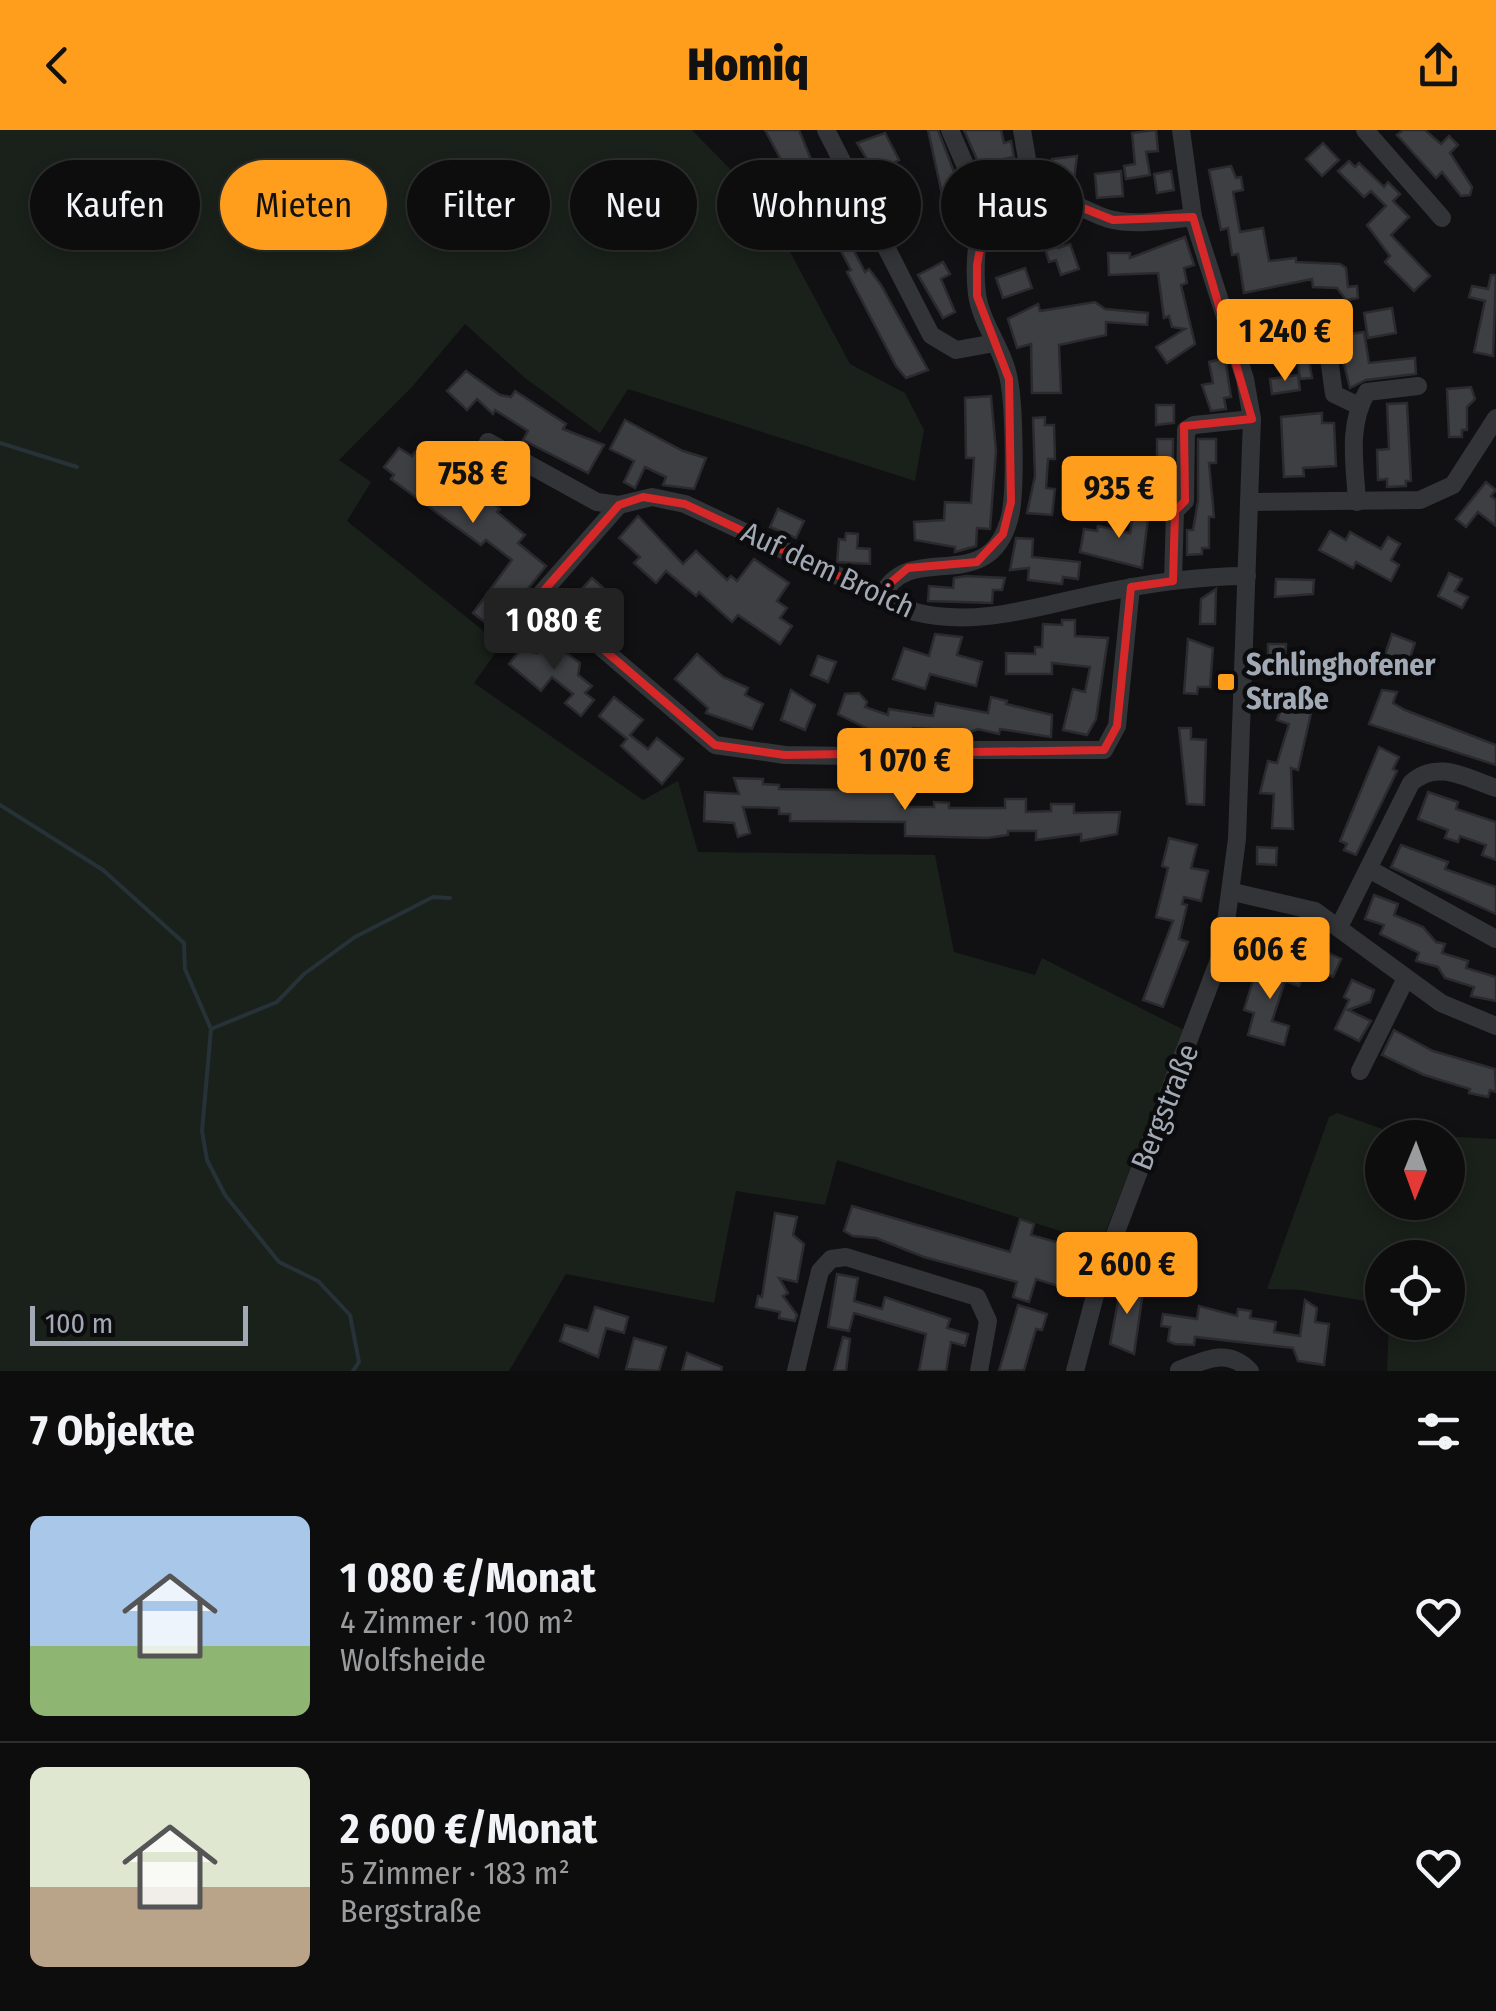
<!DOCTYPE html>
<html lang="de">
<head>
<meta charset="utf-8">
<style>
  :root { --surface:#0d0d0e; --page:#161617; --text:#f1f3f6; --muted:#9a9c9e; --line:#2d2d2e; --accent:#ff9e1d }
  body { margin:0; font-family:"Fira Sans Condensed",sans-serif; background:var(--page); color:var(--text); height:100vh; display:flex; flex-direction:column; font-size:38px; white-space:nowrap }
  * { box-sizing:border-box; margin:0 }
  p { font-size:32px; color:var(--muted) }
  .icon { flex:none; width:55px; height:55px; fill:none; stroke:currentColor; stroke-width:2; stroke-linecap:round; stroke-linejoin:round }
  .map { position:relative; height:1241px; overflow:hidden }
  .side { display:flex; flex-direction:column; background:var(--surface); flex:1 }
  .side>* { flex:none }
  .hud { position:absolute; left:30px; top:30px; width:1438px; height:90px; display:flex; gap:20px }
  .needle { width:65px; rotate:181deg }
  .controls { position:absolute; left:1365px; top:990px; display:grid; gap:20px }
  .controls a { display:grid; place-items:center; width:100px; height:100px; border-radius:50%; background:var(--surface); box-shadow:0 5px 15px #0003,0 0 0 2px var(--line); font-size:50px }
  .scale { position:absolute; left:30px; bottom:25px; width:218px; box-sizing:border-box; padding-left:10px; border:5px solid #a1a9b5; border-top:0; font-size:28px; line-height:35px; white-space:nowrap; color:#a1a9b5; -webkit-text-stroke:8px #0c0c0e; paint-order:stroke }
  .price { position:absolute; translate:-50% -85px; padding:0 22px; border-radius:10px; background:var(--accent); color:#111; font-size:32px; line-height:65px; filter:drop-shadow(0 2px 5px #0008) }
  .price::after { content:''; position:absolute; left:50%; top:60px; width:30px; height:22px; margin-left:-15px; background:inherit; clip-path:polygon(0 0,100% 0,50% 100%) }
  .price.selected { background:#222; color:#fff }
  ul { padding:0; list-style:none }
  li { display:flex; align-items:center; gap:30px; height:250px; padding:0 30px }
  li+li { border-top:2px solid var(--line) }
  li span { display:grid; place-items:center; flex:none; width:280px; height:200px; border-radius:15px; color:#555 }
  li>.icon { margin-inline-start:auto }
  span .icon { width:120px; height:120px; fill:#fffc; stroke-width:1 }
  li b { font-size:42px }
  h2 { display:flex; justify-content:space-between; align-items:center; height:120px; padding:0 30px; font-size:42px }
  .tag { padding:0 35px; border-radius:45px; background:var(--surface); box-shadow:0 5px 15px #0003,0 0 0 2px var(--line); font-size:35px; line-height:90px }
  .tag.selected { background:var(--accent); color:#111 }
  header { display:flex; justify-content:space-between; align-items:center; height:130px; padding:0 30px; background:var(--accent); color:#111; font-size:45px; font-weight:800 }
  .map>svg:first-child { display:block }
  .green { fill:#19211a; fill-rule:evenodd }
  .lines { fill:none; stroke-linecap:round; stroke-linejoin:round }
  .stream { stroke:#273238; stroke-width:4 }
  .building { fill:#3d3f43; stroke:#2b2b2f; stroke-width:2.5 }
  .minor { stroke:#323438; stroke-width:18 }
  .marked { fill:none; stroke:#d62828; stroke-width:8; stroke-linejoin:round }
  .poi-dot { fill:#ff9e1d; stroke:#0c0c0e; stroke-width:4 }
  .labels { text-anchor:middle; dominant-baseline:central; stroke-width:9; stroke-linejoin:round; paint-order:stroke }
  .street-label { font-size:30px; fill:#a1a9b5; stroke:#0c0c0e }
  .poi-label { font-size:30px; font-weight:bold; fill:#a1a9b5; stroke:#0c0c0e; text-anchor:start }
</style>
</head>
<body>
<header><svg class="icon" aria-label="back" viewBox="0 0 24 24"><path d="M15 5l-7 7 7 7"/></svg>Homiq<svg class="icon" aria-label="share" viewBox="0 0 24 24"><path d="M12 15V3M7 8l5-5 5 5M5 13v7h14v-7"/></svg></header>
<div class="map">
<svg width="1496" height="1241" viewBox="0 0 1496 1241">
  <rect width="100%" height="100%" fill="#111113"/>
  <!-- green -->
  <g class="green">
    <polygon points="0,0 692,0 765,75 850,234 905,263 924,300 915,351 628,259 600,303 525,248 465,194 412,257 339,330 371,352 347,391 501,515 474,553 643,670 678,651 698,722 935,725 954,822 1035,845 1042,828 1184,900 1101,1114 837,1030 825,1075 736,1061 714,1173 566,1144 509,1241 0,1241"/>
    <path d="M1337 983 1397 1004 1496 1009V1241H1387L1389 1193 1448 1192V1128H1382V1174L1301 1160 1267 1159 1329 987ZM1382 1008H1448V1072H1382Z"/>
  </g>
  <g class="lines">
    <!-- stream -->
    <g class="stream">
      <polyline points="0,313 77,337"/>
      <polyline points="0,675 103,740 184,813 185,839 211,899 202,1001 207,1030 225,1065 279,1132 318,1151 350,1185 359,1232 353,1241"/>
      <polyline points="211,899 277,872 304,844 355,807 433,767 450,768"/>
    </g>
  </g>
  <!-- building -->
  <g class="building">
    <polygon points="765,0 799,0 821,54 826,51 864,116 854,121 865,142 869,139 881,155 928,240 906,248 896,236 847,142 851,140 832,104 797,45 791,48"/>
    <polygon points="928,0 938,0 962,63 968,62 976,73 969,93 949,96"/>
    <polygon points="964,0 1001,0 1004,13 1011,11 1014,27 979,34"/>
    <polygon points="1156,0 1158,21 1146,22 1150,45 1126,49 1124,36 1135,34 1132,3"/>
    <polygon points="1403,0 1425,0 1441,14 1449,6 1458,15 1450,23 1472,57 1470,65 1461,66 1442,42 1436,48 1397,5"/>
    <polygon points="885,3 899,30 875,42 857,13"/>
    <polygon points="1323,13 1339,30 1322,46 1306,29"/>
    <polygon points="1077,26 1074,50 1055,51 1052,29"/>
    <polygon points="1349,31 1355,37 1359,33 1384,57 1388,52 1400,64 1393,71 1409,87 1391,105 1430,146 1414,161 1385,132 1390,126 1367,95 1386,76 1371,61 1364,67 1338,41"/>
    <polygon points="1231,36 1236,48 1241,47 1243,60 1233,62 1240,102 1263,98 1269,131 1296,128 1296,132 1340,134 1346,138 1348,157 1357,156 1358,168 1346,170 1337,158 1313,157 1312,149 1244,163 1238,124 1232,125 1228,98 1221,100 1209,40"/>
    <polygon points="1121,41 1123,66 1097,68 1095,44"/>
    <polygon points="1171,41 1174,60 1157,63 1154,44"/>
    <polygon points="905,59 914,77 902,83 909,96 895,102 882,74"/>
    <polygon points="1029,80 1034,92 1003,103 998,91"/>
    <polygon points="1185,107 1194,135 1184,138 1187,153 1181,155 1195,214 1167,233 1156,217 1185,199 1172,197 1169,186 1164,188 1158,143 1109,145 1108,123 1130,123 1130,128"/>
    <polygon points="1056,114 1058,118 1070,114 1079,139 1061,145 1056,130 1049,132 1045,118"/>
    <polygon points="943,132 950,144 941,149 955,182 943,188 918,145"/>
    <polygon points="1025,138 1032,158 1003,168 996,148"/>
    <polygon points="1491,145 1496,145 1493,226 1474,222 1485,171 1469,167 1472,156 1488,159"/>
    <polygon points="1095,172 1105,179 1148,183 1147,195 1106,192 1106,205 1059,215 1061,263 1032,263 1031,214 1017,218 1008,189 1038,174 1040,181"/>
    <polygon points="1392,178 1396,203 1368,208 1364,183"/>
    <polygon points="1339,187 1342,205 1364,202 1369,233 1415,228 1416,244 1366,250 1350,258 1340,218 1332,209 1321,211 1308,224 1312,248 1300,249 1296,220 1270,224 1265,200"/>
    <polygon points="1225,228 1231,267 1224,268 1226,279 1211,281 1202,255 1213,253 1209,232"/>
    <polygon points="466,241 500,265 511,267 515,261 566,294 563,299 604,315 588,343 523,310 528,301 495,280 493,284 477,269 467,280 447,261"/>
    <polygon points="1298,245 1300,260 1272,264 1270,249"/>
    <polygon points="1471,257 1475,269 1467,277 1467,300 1462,300 1462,307 1449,307 1447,259"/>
    <polygon points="991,266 996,321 990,399 977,398 976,416 955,422 955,417 915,410 914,392 944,390 945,372 971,373 974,328 966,328 965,268"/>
    <polygon points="1407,273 1411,351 1406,351 1406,356 1387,357 1387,349 1378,350 1377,320 1389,319 1387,274"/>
    <polygon points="1156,275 1174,275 1174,293 1156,295"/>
    <polygon points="1322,283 1322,293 1334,293 1336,336 1303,338 1304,346 1284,347 1281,287"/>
    <polygon points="1045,287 1045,295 1054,295 1055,329 1048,329 1046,358 1055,359 1052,385 1027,383 1035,346 1033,288"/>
    <polygon points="625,290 683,321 706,328 694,359 663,355 666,347 645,337 635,358 624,352 634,331 610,319"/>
    <rect x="1157" y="309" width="16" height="55"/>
    <polygon points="1198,309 1216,309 1216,333 1209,333 1214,387 1209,387 1209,418 1202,418 1202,424 1187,425 1187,400 1193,400 1198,371"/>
    <polygon points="399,318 412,326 415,322 445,345 448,341 471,359 482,341 488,344 491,339 502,345 488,368 500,379 497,382 525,405 518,413 546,436 495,500 473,483 512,430 486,410 481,415 391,349 394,345 384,337"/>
    <polygon points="1486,352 1496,360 1491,366 1496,370 1496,396 1478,382 1466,397 1456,389"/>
    <polygon points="1134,377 1149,379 1142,438 1080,422 1084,399 1097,401 1098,396 1130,403"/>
    <polygon points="778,379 804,391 796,408 770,397"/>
    <polygon points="638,386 683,434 696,421 727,450 731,446 737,451 754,429 789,453 777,471 787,478 780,488 792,496 780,514 738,485 732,492 699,462 696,466 666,441 656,453 634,433 640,427 619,408"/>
    <polygon points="1330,401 1346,410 1350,402 1381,419 1388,407 1400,414 1391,430 1399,435 1391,451 1356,432 1353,438 1319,420"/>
    <polygon points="846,403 858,404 857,418 870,419 870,434 837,432 839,409 845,410"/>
    <polygon points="1016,408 1033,409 1032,427 1080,432 1078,449 1063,447 1062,454 1028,450 1029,438 1010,440"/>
    <polygon points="1449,443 1462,449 1455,461 1468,467 1462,478 1438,466"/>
    <polygon points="966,446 1005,448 1002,460 993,460 992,473 928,471 929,456 953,458 954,448"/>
    <polygon points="592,448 607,461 594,475 579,462"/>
    <polygon points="1276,449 1314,450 1313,464 1275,467"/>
    <polygon points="1216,459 1215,494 1200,494 1201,469"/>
    <polygon points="1062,490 1075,490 1075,506 1108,508 1096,589 1087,605 1063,600 1073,559 1085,562 1090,537 1052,533 1052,544 1006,544 1006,523 1035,524 1035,517 1042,517 1043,494 1062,495"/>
    <polygon points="935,504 962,507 957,525 982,532 976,556 930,544 925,559 893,549 904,518 929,526"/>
    <polygon points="1392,504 1415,513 1404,545 1381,537"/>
    <polygon points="547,509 580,533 578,545 592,556 585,563 594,570 581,586 565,573 573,564 552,547 541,561 509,534 521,519 537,523"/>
    <polygon points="1188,509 1213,518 1210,557 1198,557 1197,564 1184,563"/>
    <polygon points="1268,514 1286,514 1285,533 1268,533"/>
    <polygon points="697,524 723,547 748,558 745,565 763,574 752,599 706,583 708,578 675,549"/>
    <polygon points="818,526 836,532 828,552 811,545"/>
    <polygon points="791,560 815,575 805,600 781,590"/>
    <polygon points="1382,560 1397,562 1393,573 1405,580 1496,615 1496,635 1369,594"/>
    <polygon points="1287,561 1314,570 1298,640 1291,638 1293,699 1272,698 1274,664 1260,663 1268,631 1277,633 1289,594 1277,590"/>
    <polygon points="859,563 867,572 865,577 888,585 889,579 933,586 936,573 988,583 991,567 1007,571 1006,574 1052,585 1051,607 1000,599 999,604 978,599 960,606 930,599 913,598 912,603 872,601 838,584 845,564"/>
    <polygon points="614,567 643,590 630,605 648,619 657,608 683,629 662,654 621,616 627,609 599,586"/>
    <polygon points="1179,598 1191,598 1191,609 1206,610 1204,675 1187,674"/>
    <polygon points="1379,617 1399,627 1393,639 1397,641 1356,725 1344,720 1347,714 1340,711"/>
    <polygon points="734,648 763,649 763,654 779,655 779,659 903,661 902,677 934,677 934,672 949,673 949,678 1005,678 1005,669 1026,669 1026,682 1051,681 1051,674 1074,674 1074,683 1120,682 1117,704 1081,711 1081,704 1036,710 1036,701 1008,701 1008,705 987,708 905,706 905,692 790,691 790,684 779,684 779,678 743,677 750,703 738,707 734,693 704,691 705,662 739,664"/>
    <polygon points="1428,662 1458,672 1456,679 1496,692 1496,730 1482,725 1486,715 1460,706 1458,712 1445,708 1448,700 1418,689"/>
    <polygon points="1169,708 1197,715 1191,738 1208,741 1201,771 1184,767 1182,774 1187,775 1179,809 1188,812 1163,877 1143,870 1173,791 1156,787 1168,738 1162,736"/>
    <polygon points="1401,715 1448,732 1445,739 1496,757 1496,784 1391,737"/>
    <polygon points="1257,717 1277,718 1276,735 1257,734"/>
    <polygon points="1374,765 1398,774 1394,785 1423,797 1436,812 1445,814 1442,823 1468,831 1466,838 1496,847 1496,871 1471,866 1474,857 1445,848 1438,837 1416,831 1419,823 1380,804 1384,795 1365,789"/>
    <polygon points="1256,790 1292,808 1282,828 1246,810"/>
    <polygon points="1317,817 1341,829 1333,847 1309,837"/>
    <polygon points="1274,831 1305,843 1299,856 1285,851 1272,891 1289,896 1284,915 1248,905 1254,883 1244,880 1254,847 1264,850"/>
    <polygon points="1352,850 1374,860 1370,872 1348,880 1371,891 1359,911 1335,899 1349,870 1344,867"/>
    <polygon points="1394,900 1433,921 1495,939 1496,962 1490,960 1488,967 1469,963 1470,959 1424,945 1382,925"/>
    <polygon points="852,1076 1010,1122 1020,1089 1034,1094 1031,1105 1070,1116 1058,1156 1036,1149 1029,1172 1013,1167 1017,1152 924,1127 876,1108 853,1106 844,1101"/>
    <polygon points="775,1083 797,1087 793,1105 804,1114 797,1152 779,1148 788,1163 783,1166 797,1185 795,1191 779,1188 780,1182 756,1177 758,1166 762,1167"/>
    <polygon points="837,1144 858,1148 854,1171 882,1179 885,1167 950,1189 947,1198 968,1204 965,1216 951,1212 946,1241 919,1241 926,1204 854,1183 849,1201 828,1197"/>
    <polygon points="1122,1150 1135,1152 1143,1162 1134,1224 1110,1214"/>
    <polygon points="1305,1170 1317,1178 1315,1192 1329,1194 1324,1235 1298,1231 1293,1218 1195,1207 1194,1215 1175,1214 1168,1211 1170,1197 1161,1196 1163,1184 1197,1189 1199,1176 1237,1186 1238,1179 1251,1181 1250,1188 1276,1192 1274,1202 1300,1206"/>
    <polygon points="1018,1175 1047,1184 1042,1200 1036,1199 1024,1240 999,1241"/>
    <polygon points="595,1177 628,1187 624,1203 606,1198 598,1227 560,1211 565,1195 588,1201"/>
    <polygon points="843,1207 850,1209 846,1241 834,1241"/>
    <polygon points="634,1208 666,1217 659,1241 626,1239"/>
    <polygon points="687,1223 722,1237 721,1241 682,1241"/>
  </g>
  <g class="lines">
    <!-- minor -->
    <g class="minor">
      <polyline points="826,0 931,205 956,220 995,213"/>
      <polyline points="950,0 966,37 989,70"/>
      <polyline points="1022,0 1027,29 1023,54"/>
      <polyline points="1365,0 1442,88"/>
      <polyline points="1328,221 1334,264 1359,276"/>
      <path d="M488 312 597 372 619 375 652 367 685 374 915 482C975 497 1032 478 1092 465 1143 454 1194 446 1247 446"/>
      <polyline points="1251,372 1420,370 1453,355 1496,288"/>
      <path d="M1357 372C1355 334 1347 296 1367 262L1418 256"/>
      <polyline points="619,375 540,465 715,615 785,625 850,626 878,620 1104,620 1117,596 1131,457"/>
      <polyline points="1173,451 1175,381 1185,371 1186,300 1194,295 1252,289"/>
      <path d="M882 466C909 408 990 470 1010 386 1016 362 1014 275 1009 250 1004 220 981 194 977 164 973 133 976 57 1017 55 1041 53 1084 82 1109 89 1136 96 1166 90 1193 87"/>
      <polyline points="1369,739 1496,809"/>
      <polyline points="1233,762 1315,781 1441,873 1496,896"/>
      <path d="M1339 797 1411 653C1437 629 1466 648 1496 658"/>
      <polyline points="1360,941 1406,848"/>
      <path d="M1179 1240C1205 1230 1228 1217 1250 1241"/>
      <polyline points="796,1241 820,1141 831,1129 846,1127 977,1167 988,1191 979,1241"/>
      <polyline points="1075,1241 1102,1139 1222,822 1237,709 1252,289 1245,249 1193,87 1181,0"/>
    </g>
  </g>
  <!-- marked area -->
  <path class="marked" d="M1023 54 1113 90 1193 87 1252 289 1184 296 1185 371 1175 381 1173 451 1131 457 1117 596 1104 620 785 625 715 615 540 465 619 375 643 367 685 374 877 464 908 438 977 432 1003 404 1011 372 1009 249 977 166V135L989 70 1005 57Z"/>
  <!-- markers -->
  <rect class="poi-dot" x="1216" y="542" width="20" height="20" rx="5"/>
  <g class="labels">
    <!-- street labels -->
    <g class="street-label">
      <text transform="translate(828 440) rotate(25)">Auf dem Broich</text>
      <text transform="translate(1165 977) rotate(-68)">Bergstraße</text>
    </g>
    <!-- poi labels -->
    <g class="poi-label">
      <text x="1246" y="535">Schlinghofener<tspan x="1246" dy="34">Straße</tspan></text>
    </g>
  </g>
</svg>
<div class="controls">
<a><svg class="needle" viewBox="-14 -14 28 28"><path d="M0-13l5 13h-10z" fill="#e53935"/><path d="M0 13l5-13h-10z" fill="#9a9c9e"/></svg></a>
<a><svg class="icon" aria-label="locate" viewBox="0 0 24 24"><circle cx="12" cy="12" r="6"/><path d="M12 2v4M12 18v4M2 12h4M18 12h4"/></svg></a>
</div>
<div class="scale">100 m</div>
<b class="price" style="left:1285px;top:254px">1 240 €</b>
<b class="price" style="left:473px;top:396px">758 €</b>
<b class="price" style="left:1119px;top:411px">935 €</b>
<b class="price selected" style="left:554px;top:543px">1 080 €</b>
<b class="price" style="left:905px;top:683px">1 070 €</b>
<b class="price" style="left:1270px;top:872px">606 €</b>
<b class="price" style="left:1127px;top:1187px">2 600 €</b>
<div class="hud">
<a class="tag">Kaufen</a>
<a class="tag selected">Mieten</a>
<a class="tag">Filter</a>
<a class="tag">Neu</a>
<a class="tag">Wohnung</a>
<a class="tag">Haus</a>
</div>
</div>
<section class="side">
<h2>7 Objekte<svg class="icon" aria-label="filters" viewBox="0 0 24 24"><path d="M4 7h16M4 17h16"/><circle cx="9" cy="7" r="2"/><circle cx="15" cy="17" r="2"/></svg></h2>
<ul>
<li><span style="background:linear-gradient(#a9c7e8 65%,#8fb573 0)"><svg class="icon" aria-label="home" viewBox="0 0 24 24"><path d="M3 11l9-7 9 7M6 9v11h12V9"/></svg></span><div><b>1 080 €/Monat</b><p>4 Zimmer · 100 m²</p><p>Wolfsheide</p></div><svg class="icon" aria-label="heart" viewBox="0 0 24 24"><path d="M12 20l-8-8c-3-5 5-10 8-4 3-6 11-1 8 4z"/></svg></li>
<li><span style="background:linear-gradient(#dfe7d0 60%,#b9a48a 0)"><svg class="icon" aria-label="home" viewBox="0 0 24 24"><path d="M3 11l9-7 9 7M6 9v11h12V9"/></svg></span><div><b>2 600 €/Monat</b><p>5 Zimmer · 183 m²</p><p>Bergstraße</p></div><svg class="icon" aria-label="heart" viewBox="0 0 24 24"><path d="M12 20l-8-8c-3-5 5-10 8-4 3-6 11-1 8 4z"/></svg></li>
</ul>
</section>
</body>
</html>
